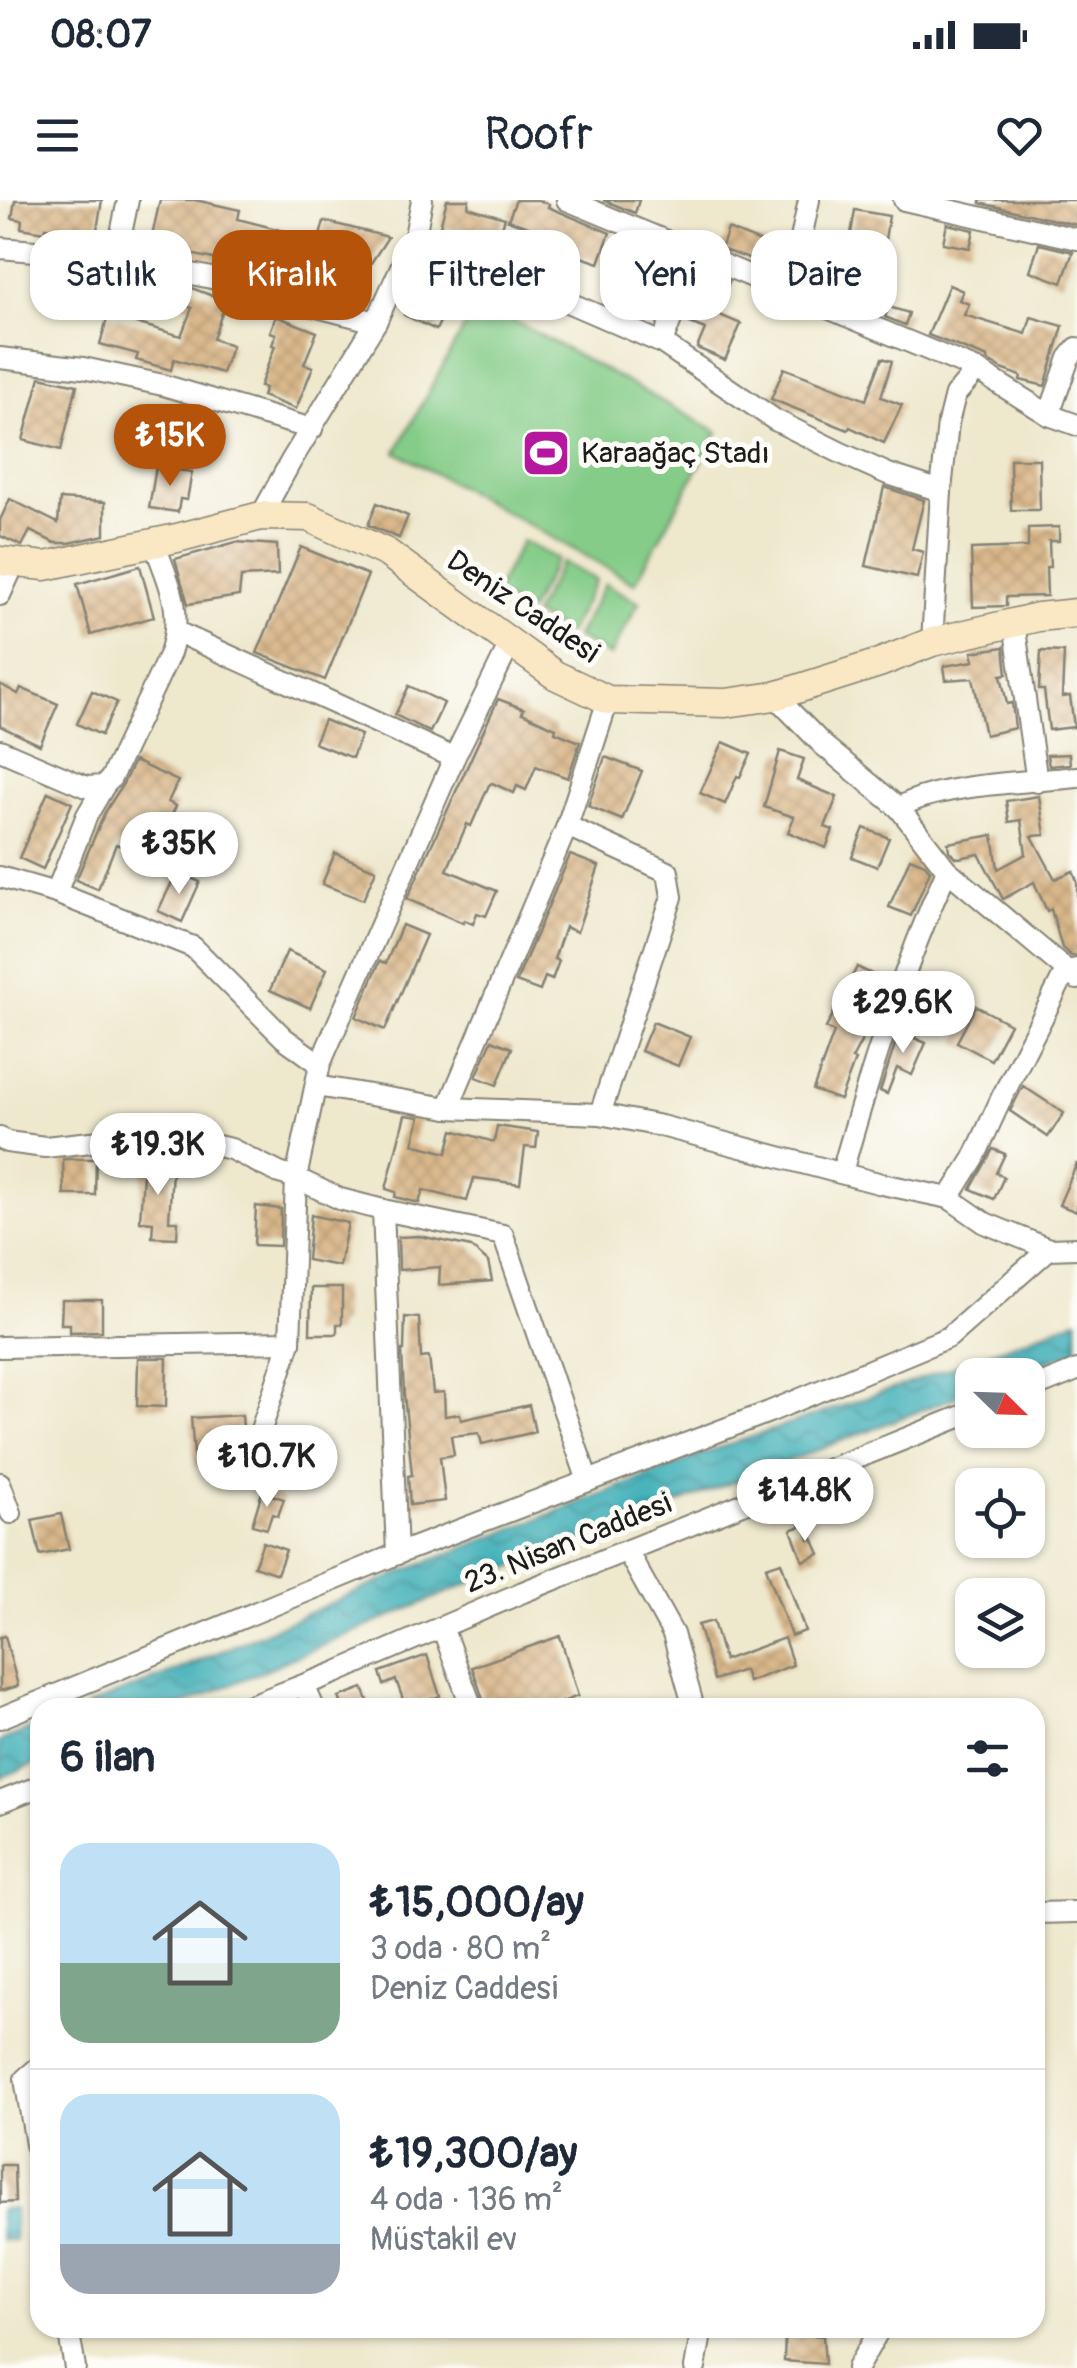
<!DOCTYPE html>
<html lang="tr">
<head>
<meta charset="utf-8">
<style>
  :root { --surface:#fff; --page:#f2f2f3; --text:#1f2937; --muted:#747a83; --line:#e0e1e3; --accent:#b45309 }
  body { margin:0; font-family:Pangolin,sans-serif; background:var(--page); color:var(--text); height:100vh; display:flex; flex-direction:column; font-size:38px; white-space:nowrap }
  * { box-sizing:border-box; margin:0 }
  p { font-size:32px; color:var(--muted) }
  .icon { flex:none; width:55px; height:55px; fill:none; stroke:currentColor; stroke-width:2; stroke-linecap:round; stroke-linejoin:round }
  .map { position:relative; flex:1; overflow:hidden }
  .drawer { position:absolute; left:30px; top:1498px; width:1015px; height:640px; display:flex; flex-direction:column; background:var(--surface); border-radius:30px; box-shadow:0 2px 8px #0004 }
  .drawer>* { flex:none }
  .top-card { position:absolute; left:30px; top:30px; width:1018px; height:90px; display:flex; gap:20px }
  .needle { width:65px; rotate:113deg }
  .fabs { position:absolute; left:955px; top:1158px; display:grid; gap:20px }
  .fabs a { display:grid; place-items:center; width:90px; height:90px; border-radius:20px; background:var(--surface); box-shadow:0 2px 8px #0004; font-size:50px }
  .price { position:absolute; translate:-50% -85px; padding:0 22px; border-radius:35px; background:#fff; color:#222; font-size:32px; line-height:65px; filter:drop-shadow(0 2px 5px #0008) }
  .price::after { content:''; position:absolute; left:50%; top:60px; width:30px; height:22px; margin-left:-15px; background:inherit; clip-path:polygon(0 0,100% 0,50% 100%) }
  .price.active { background:var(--accent); color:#fff }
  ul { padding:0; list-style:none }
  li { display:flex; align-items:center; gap:30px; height:250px; padding:0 30px }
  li+li { border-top:2px solid var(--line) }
  li span { display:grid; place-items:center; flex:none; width:280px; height:200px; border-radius:30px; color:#555 }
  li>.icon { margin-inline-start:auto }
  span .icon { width:120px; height:120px; fill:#fffc; stroke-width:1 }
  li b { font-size:42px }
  h2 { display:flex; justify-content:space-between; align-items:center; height:120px; padding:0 30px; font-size:42px }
  .tag { padding:0 35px; border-radius:30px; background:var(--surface); box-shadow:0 2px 8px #0004; font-size:35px; line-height:90px }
  .tag.active { background:var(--accent); color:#fff }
  .status { display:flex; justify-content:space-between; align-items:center; height:70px; padding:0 50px; background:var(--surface); direction:ltr }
  .status svg { height:28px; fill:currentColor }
  header { display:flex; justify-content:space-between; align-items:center; height:130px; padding:0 30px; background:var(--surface); font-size:45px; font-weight:600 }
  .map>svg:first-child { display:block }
  .green { fill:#84cc88; stroke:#507452; stroke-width:2.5 }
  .water { fill:url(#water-waves); stroke:#2d666a; stroke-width:2.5 }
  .building { fill:url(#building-cross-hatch) }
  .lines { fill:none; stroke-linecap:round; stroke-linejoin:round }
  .street-casing { stroke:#858274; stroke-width:24 }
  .secondary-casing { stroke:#858274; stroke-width:31 }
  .street { stroke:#fff; stroke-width:20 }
  .secondary { stroke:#fae7c3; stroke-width:28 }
  .labels { text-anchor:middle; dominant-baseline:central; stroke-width:10; stroke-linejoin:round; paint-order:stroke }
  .poi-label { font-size:30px; fill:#1c1c1c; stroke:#fdfcf7; text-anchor:start }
  .street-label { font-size:30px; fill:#1c1c1c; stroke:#fdfcf7 }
</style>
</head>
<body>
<div class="status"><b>08:07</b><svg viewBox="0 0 49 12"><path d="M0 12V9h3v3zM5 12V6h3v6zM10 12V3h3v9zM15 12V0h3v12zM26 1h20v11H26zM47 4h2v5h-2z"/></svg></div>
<header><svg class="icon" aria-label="menu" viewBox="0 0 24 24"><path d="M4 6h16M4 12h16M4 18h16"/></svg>Roofr<svg class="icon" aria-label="heart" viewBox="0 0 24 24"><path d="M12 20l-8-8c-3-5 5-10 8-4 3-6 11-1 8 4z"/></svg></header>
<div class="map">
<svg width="1077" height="2168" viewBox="0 0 1077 2168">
  <defs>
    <pattern id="water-waves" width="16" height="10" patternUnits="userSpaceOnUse" patternTransform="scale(2.5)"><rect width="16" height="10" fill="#3eafb7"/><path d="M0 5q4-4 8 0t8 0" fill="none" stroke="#338e94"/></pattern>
    <pattern id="building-cross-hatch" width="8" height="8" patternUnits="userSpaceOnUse" patternTransform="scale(2.5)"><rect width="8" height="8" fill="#dab88b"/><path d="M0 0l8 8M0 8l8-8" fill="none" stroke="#ba9e77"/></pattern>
  </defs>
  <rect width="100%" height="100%" fill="#fdfcf7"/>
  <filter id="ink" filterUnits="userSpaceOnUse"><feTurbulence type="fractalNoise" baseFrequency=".01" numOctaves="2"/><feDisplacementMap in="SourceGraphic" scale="20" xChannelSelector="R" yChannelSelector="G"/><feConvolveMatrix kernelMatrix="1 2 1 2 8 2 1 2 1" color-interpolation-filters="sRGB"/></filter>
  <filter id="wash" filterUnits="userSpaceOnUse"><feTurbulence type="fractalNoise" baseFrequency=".0048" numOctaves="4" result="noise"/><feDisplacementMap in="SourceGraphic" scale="40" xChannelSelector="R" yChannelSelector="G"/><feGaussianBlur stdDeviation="2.25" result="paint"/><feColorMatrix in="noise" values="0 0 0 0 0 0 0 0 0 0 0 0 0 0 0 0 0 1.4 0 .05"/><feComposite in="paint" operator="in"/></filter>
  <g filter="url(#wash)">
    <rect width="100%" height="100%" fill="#eee8cd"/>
    <!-- green -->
    <g class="green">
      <polygon points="478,101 718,232 635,383 396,252"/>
      <polygon points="522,341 557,359 528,412 494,394"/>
      <polygon points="562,362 596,380 568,433 533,415"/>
      <polygon points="605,384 639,402 610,456 576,437"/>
    </g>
    <!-- water -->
    <g class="water">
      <polygon points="1077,1119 1077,1150 1013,1175 972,1175 972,1191 467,1384 178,1507 85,1507 171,1473 407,1370 713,1250 910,1183"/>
      <polygon points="40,1525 40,1562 0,1578 0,1541"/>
      <polygon points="0,2009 14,2009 15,2040 1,2040"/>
    </g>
    <g id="blocks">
      <!-- building -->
      <g class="building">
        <polygon points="15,0 102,0 96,36 46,27 45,32 21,28 22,20 12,18"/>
        <polygon points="160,0 195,0 240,10 238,19 319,40 324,21 388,37 371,63 359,60 344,100 244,70 245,66 150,45"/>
        <polygon points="447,0 469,0 468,7 505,18 495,48 467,39 469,33 440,26"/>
        <polygon points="516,0 538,0 549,4 548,7 610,33 599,63 569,53 566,62 539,54 545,33 508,20"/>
        <polygon points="603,0 639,0 635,13"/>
        <polygon points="980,0 1077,0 1077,25 980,3"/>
        <polygon points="855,10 889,16 883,51 849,46"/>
        <polygon points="947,24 974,30 970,48 943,43"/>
        <polygon points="728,29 783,51 777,69 721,49"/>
        <polygon points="1039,44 1073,52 1062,83 1030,71"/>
        <polygon points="813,53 842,61 837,77 878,90 871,111 806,84"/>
        <polygon points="426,68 458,84 436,130 404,115"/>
        <polygon points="711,75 729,82 715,113 741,124 725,160 697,148 705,129 685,121 703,76 710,79"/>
        <polygon points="949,85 963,91 959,100 969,104 964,115 1026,134 1031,117 1063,126 1045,186 1020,180 1021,176 1002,169 987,160 988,158 928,135"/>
        <polygon points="189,87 226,101 213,139 232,145 222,173 174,159 171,170 136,160 138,154 100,144 108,115 181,136 192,108 183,104"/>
        <polygon points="889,107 909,113 905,125 885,117"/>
        <polygon points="276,116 317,132 304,164 313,167 296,209 262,196 265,188 260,186 275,146 272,145 276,134 270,132"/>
        <polygon points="882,158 892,161 881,197 902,205 884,243 850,227 848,230 771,199 784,168 866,200"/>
        <polygon points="40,177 77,185 61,250 23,240"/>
        <polygon points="1010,259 1039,259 1040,310 1011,310"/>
        <polygon points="156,267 192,272 187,300 180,299 178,312 149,308"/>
        <polygon points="884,287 924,300 912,349 923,352 917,378 866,366"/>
        <polygon points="10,299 58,323 60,299 105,302 105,335 69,343 55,343 30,331 22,346 0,336 0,320"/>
        <polygon points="377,303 408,316 399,338 368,325"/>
        <polygon points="1059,327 1059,341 1049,341 1050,367 1046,367 1047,396 1006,397 1006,406 973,407 971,349 1028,347 1028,328"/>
        <polygon points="236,342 277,345 278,375 241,377 239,396 188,404 175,359"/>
        <polygon points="301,347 368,375 325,480 257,453"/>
        <polygon points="140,366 154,417 91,435 77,384"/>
        <polygon points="1004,447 1007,474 1001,475 1007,504 1012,503 1015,528 985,535 973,478 946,480 944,466 974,461 972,452"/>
        <polygon points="1041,451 1064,452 1062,497 1070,496 1074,527 1049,530 1044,490 1039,490"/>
        <polygon points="0,484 18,494 21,488 58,504 40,545 0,526"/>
        <polygon points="409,486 444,503 430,532 395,515"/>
        <polygon points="92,491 117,502 101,535 77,524"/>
        <polygon points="498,499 524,509 522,513 556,528 555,532 580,542 568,578 536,566 526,590 517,586 514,593 492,583 489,585 471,626 467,624 447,670 497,691 486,716 477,713 473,724 464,720 463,723 407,699"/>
        <polygon points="324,520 361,535 352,558 314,543"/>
        <polygon points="723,542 751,554 740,577 737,576 725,604 700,593"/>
        <polygon points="780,551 804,559 797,580 837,597 825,627 833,630 826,648 788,632 794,617 764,607"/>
        <polygon points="1069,554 1070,564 1049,566 1047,555"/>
        <polygon points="605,557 642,571 622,620 588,606"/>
        <polygon points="134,561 178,581 168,602 176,606 156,648 140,641 136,652 116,644 98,689 76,680 105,612 123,584"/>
        <polygon points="48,592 72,603 43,669 19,658"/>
        <polygon points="1039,596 1045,635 1032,636 1055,679 1073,671 1077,681 1077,756 1071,756 1062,748 1051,709 1047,711 1034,682 1003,699 979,654 959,658 955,657 949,651 948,643 993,635 998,669 1026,654 1021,620 1009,622 1006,601"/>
        <polygon points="864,628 889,638 877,667 852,657"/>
        <polygon points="335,653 376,670 363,700 322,684"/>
        <polygon points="570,655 599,666 577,732 565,727 554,759 559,761 552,780 545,777 540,791 516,782"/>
        <polygon points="910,658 925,664 930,671 911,716 889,707"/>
        <polygon points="177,672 200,682 182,722 158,711"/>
        <polygon points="402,725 426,735 385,830 356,817 380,761 386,763"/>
        <polygon points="287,751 327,769 310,808 270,790"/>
        <polygon points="857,767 880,778 863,812 874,817 852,859 855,860 840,900 813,890 834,832 826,828"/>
        <polygon points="976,806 1010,824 991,860 957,842"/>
        <polygon points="653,822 690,837 678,866 641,851"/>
        <polygon points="901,826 917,833 914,838 926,843 912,875 897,868 887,894 880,891"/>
        <polygon points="492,840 512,848 497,885 476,877"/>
        <polygon points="1023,886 1064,913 1048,937 1010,911"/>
        <polygon points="405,915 420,917 413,944 447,953 453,930 494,942 497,926 538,932 536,948 525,947 520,984 474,978 467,1001 423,990 419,1003 395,997 396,992 386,989"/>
        <polygon points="993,949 1005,954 996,973 1004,977 994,999 971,989"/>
        <polygon points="144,957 167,958 167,969 172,970 169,1021 178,1021 177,1038 152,1037 153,1022 140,1021"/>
        <polygon points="63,959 96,959 95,995 64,995"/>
        <polygon points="1077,963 1077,1012 1059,1005"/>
        <polygon points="256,1006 281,1009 280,1046 254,1045"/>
        <polygon points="311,1015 348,1023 339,1066 307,1060"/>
        <polygon points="420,1036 471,1047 488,1062 492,1081 439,1085 440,1067 399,1070 398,1037"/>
        <polygon points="311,1088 342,1088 342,1124 337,1124 337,1134 310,1134"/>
        <polygon points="62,1100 102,1100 102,1131 70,1132 70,1124 61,1124"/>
        <polygon points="405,1117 419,1118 421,1158 429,1157 433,1193 444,1192 445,1216 460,1214 461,1220 529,1205 535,1232 482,1244 479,1233 451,1236 454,1255 440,1257 445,1301 410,1305 408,1276 412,1275 404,1194 402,1150 404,1150"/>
        <polygon points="138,1158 167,1158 166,1207 137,1206"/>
        <polygon points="242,1215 243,1229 235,1230 238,1264 195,1267 191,1218"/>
        <polygon points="283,1248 307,1257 302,1270 278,1260"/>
        <polygon points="262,1292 284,1299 278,1316 272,1314 267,1329 252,1325"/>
        <polygon points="61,1314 69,1349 40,1355 32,1320"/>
        <polygon points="804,1325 809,1340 813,1338 820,1354 803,1361 791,1330"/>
        <polygon points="263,1342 286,1350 277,1374 254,1366"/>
        <polygon points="781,1362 805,1431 791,1436 766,1367"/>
        <polygon points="713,1421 724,1460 784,1438 793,1465 748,1482 744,1470 714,1480 698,1425"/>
        <polygon points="5,1436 18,1486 0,1491 0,1437"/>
        <polygon points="560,1436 578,1496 547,1508 486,1508 472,1467"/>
        <polygon points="427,1455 440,1496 406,1508 396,1480 384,1485 380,1472"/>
        <polygon points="363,1488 371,1508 343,1508 339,1497"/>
        <polygon points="0,1965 14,1965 15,2002 0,2003"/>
        <polygon points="785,2133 823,2136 825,2164 784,2161"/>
      </g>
    </g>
  </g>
  <g filter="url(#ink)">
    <use href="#blocks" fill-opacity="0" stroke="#858274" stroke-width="2.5"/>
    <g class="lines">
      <!-- street casing -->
      <g class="street-casing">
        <g id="street">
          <polyline points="567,0 977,170 1049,215 1077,225"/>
          <polyline points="904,0 1077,39"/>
          <polyline points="415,36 662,143 775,220 841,253 888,274 941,291"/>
          <polyline points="0,48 116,58 216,79 270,95 376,122"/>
          <polyline points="116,58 128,0"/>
          <polyline points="790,92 809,0"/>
          <polyline points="662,143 696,55"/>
          <polyline points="0,158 83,168 163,185 312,229"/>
          <polyline points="1049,215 1069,158 1077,148"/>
          <polyline points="261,316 291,261 376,122 415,36 422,0"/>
          <polyline points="0,395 14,364"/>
          <polyline points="1014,423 1037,582"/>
          <polyline points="177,432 454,558"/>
          <polyline points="932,442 941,291 948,223 955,195 977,170"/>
          <polyline points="775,496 823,545 899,608 947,670 1077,779"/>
          <path d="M0 550 86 587 104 586 111 578 170 453C184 410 169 383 154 343"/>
          <path d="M899 608C933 584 1032 582 1077 577"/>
          <polyline points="567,626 668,672 672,697 600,914"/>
          <polyline points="0,677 56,693 193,747 284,838 320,864"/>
          <polyline points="56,693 87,615 104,586"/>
          <polyline points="316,886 448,908 600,914 661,926 882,984 949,998 985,1023 1049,1049 1077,1048"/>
          <polyline points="448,908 567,626 608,500"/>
          <polyline points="0,938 7,942 45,947 146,936 181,938 231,949 279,973 296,978 340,999 383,1010 397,1354"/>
          <path d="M842 972C871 869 903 768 947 670"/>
          <polyline points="949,998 974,958 1002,897 1066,771 1077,769"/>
          <polyline points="383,1010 503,1035 588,1281"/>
          <polyline points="0,1147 290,1142 296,978 320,864 454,558 510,444"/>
          <polyline points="1028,1190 1077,1170"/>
          <polyline points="252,1257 290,1142"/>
          <polyline points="0,1283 11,1313"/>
          <polyline points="627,1351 673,1434 694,1508"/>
          <polyline points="442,1427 472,1508"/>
          <polyline points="304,1485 314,1508"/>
          <polyline points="243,1508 335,1473 523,1392 972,1212"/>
          <polyline points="0,1518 397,1354 769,1212 949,1137 1049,1049"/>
          <polyline points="0,1602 40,1586"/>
          <polyline points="1035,1713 1077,1712"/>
          <polyline points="40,1866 25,1879 40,1968"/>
          <polyline points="68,2128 75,2168"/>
          <polyline points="695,2168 702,2128"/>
          <polyline points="857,2168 880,2128"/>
        </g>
      </g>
      <!-- secondary casing -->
      <g class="secondary-casing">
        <polyline id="secondary" points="0,361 45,366 177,338 261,316 308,317 387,353 555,475 608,500 726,503 775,496 879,463 932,442 1038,417 1077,413"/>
      </g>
      <!-- street -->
      <use href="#street" class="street"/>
      <!-- secondary -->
      <use href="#secondary" class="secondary"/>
    </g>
  </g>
  <!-- icons -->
  <defs>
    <g id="stadium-square" transform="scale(2.5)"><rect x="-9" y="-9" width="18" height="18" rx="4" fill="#b5179e" stroke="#fdfcf7"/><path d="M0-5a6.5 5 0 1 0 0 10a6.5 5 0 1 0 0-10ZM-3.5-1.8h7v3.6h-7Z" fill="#fff"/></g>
  </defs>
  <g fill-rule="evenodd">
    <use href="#stadium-square" x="546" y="253"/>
  </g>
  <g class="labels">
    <!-- poi labels -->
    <g class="poi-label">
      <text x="581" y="253">Karaağaç Stadı</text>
    </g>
    <!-- street labels -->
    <g class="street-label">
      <text transform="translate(523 407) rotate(34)">Deniz Caddesi</text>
      <text transform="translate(568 1343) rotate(-22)">23. Nisan Caddesi</text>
    </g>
  </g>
</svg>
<div class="fabs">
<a><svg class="needle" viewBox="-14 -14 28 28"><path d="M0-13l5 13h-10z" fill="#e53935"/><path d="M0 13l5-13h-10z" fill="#747a83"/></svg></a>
<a><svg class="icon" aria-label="locate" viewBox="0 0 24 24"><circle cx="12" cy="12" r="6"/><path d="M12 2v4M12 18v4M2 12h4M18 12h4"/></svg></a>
<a><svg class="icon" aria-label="layers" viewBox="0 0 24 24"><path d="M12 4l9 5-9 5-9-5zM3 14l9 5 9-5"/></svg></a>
</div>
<b class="price active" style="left:170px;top:289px">₺15K</b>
<b class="price" style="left:179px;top:697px">₺35K</b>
<b class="price" style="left:903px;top:856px">₺29.6K</b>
<b class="price" style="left:158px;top:998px">₺19.3K</b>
<b class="price" style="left:267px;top:1310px">₺10.7K</b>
<b class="price" style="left:805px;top:1344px">₺14.8K</b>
<div class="top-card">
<a class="tag">Satılık</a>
<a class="tag active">Kiralık</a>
<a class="tag">Filtreler</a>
<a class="tag">Yeni</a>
<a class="tag">Daire</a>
</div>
<section class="drawer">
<h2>6 ilan<svg class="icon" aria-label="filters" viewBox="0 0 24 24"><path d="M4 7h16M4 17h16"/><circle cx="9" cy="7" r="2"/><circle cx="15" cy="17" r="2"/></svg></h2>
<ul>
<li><span style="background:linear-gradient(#bfe0f5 60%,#7fa58c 0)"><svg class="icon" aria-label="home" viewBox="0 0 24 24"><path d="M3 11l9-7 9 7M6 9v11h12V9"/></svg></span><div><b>₺15,000/ay</b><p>3 oda · 80 m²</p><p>Deniz Caddesi</p></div></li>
<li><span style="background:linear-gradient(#bfe0f5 75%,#9aa5b1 0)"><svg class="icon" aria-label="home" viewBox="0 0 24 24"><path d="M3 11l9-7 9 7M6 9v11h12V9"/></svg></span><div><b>₺19,300/ay</b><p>4 oda · 136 m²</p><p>Müstakil ev</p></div></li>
</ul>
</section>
</div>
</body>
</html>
